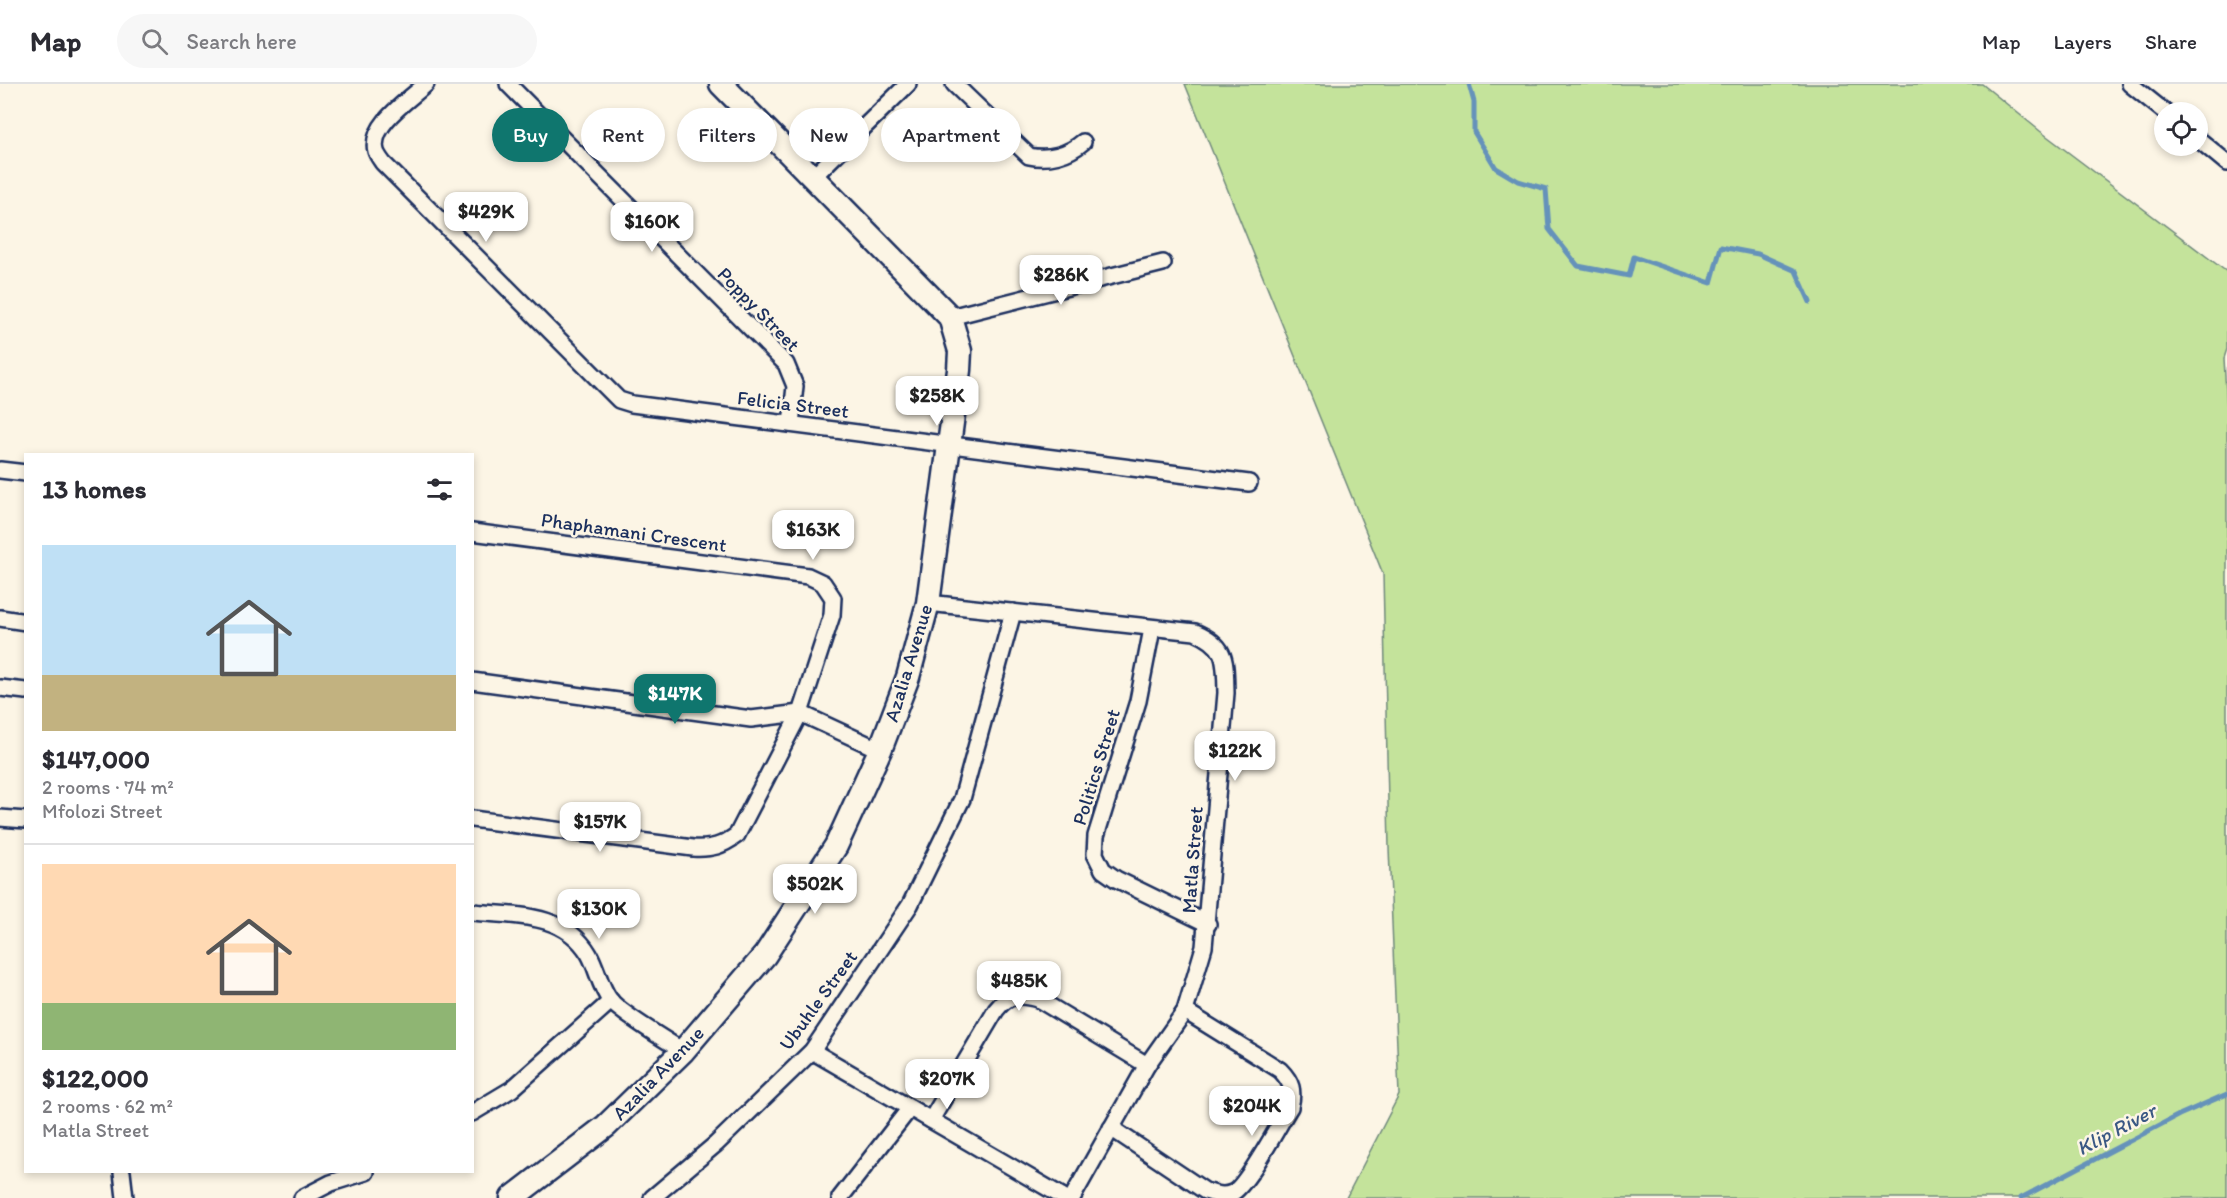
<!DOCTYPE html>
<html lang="en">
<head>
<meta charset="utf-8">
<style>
  :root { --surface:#fff; --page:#f7f7f7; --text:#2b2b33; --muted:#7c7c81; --line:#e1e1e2; --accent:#0f766e }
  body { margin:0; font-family:Itim,sans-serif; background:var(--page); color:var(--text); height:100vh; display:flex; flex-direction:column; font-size:22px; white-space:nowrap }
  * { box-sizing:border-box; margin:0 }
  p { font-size:20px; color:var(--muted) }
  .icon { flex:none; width:33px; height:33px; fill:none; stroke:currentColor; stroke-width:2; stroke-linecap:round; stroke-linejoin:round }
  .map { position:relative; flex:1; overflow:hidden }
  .side { position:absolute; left:24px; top:369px; width:450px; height:720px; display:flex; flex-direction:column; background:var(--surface); border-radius:0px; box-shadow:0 3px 9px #0003 }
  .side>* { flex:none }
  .guide { position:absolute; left:492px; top:24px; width:570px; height:54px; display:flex; gap:12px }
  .buttons { position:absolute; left:2154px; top:18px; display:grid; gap:12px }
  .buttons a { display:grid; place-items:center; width:54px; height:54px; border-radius:50%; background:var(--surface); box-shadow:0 3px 9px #0003; font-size:30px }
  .price { position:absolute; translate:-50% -51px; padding:0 14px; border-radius:12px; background:#fff; color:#222; font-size:20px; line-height:39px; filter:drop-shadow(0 2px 3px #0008) }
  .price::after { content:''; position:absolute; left:50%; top:36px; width:18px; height:14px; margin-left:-9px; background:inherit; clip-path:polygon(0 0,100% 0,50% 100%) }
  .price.selected { background:var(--accent); color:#fff }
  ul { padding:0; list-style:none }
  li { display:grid; align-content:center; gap:12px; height:318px; padding:0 18px }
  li+li { border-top:2px solid var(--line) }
  li span { display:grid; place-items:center; height:186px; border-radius:0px; color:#555 }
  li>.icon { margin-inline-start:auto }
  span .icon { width:108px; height:108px; fill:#fffc; stroke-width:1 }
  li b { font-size:26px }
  h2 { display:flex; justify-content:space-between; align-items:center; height:72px; padding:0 18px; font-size:26px }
  .tag { padding:0 21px; border-radius:27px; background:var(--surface); box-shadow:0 3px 9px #0003; font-size:21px; line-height:54px }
  .tag.selected { background:var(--accent); color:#fff }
  header { display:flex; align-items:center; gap:36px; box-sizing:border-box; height:84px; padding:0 30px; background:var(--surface); border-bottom:2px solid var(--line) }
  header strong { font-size:28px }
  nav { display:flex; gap:33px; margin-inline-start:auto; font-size:21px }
  .search { width:420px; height:54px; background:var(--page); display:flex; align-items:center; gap:15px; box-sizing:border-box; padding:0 21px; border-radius:33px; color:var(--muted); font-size:22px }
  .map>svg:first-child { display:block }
  .green { fill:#c4e39b; stroke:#70897c; stroke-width:1.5 }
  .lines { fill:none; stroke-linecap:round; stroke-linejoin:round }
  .stream { stroke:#6592ba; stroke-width:5 }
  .street-casing { stroke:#1b2f5e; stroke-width:20 }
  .secondary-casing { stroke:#1b2f5e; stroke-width:27 }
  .street { stroke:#fcf5e5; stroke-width:15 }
  .secondary { stroke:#fcf5e5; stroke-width:22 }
  .labels { text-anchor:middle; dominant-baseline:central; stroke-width:5; stroke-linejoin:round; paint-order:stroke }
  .street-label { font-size:20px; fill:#1b2f5e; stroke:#fcf5e5 }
  .water-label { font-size:21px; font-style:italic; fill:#3a5884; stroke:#fcf5e5 }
</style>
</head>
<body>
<header>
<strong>Map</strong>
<div class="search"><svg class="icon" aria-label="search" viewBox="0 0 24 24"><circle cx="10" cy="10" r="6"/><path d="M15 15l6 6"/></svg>Search here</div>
<nav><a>Map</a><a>Layers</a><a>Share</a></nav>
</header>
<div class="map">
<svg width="2227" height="1114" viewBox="0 0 2227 1114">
  <rect width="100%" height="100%" fill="#fcf5e5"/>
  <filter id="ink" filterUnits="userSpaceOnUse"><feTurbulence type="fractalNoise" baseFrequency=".0167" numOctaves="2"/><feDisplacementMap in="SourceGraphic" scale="12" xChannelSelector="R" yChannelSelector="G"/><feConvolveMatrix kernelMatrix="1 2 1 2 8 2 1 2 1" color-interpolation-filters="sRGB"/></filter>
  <g filter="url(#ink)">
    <!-- green -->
    <polygon class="green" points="1185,0 1982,0 2040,47 2227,188 2227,265 2224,274 2227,326 2227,1114 1346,1114 1399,1011 1389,764 1383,490"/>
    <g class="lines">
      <!-- stream -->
      <g class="stream">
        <polyline points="1469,0 1474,18 1474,48 1496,84 1518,97 1546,105 1549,145 1578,182 1629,192 1634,173 1711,199 1721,163 1758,170 1796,187 1810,218"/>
        <polyline points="2021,1114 2179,1031 2227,1010"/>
      </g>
      <!-- street casing -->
      <g class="street-casing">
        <g id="street">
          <path d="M426 0C410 15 369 41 376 67 377 71 381 76 383 79L619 316 632 320 1249 399"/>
          <polyline points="508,0 786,280 795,302 791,340"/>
          <path d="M954 0 1029 72C1048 76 1068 71 1083 58"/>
          <polyline points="2130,0 2165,28"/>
          <polyline points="2198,55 2227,79"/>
          <polyline points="813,93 908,0"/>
          <polyline points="950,233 1163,179"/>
          <polyline points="0,386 26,389"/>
          <path d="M472 448 808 492 823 499 833 514 832 531 800 629 737 751C722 762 712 765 693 764L472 735"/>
          <path d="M928 519 1195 548C1228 562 1225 577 1226 609L1204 863 1185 927 1147 981 1072 1114"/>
          <polyline points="0,534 26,538"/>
          <polyline points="1152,545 1138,617 1096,752 1095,770 1103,786 1116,795 1208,840"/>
          <polyline points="472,597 751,635 800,629 880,666"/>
          <polyline points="0,604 26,607"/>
          <polyline points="0,734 26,736"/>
          <path d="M472 828C515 832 564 828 589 870 597 884 600 903 610 916 619 928 667 957 683 967"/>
          <polyline points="812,967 1065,1114"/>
          <polyline points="472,1029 512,1005 611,917"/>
          <path d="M931 1036 996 926C1008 910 1020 910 1038 915L1147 981"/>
          <path d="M1111 1044 1205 1107C1215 1110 1223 1113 1232 1109 1247 1102 1279 1040 1290 1023 1294 1007 1292 998 1280 986L1185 927"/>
          <polyline points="122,1088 125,1114"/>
          <polyline points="302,1114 331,1099 366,1088"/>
          <polyline points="652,1114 716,1060 812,967 910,821 962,715 1013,528"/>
          <polyline points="840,1114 910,1024"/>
        </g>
      </g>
      <!-- secondary casing -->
      <g class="secondary-casing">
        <polyline id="secondary" points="512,1114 606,1042 683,967 765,871 836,762 880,666 908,593 928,519 959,286 960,267 950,233 721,0"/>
      </g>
      <!-- street -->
      <use href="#street" class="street"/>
      <!-- secondary -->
      <use href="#secondary" class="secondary"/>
    </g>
  </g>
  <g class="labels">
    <!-- street labels -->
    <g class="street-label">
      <text transform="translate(759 225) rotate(46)">Poppy Street</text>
      <text transform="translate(793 320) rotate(7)">Felicia Street</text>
      <text transform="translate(634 448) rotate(8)">Phaphamani Crescent</text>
      <text transform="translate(908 579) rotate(-73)">Azalia Avenue</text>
      <text transform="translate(1096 683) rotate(-73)">Politics Street</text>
      <text transform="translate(1192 776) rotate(-86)">Matla Street</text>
      <text transform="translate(818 916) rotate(-54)">Ubuhle Street</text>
      <text transform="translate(658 989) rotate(-46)">Azalia Avenue</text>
    </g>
    <!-- water labels -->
    <g class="water-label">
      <text transform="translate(2116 1045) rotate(-28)">Klip River</text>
    </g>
  </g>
</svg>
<div class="buttons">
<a><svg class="icon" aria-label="locate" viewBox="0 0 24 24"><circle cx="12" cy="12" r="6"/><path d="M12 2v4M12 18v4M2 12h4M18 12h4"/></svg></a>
</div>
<b class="price" style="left:486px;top:159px">$429K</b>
<b class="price" style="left:652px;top:169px">$160K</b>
<b class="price" style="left:1061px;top:222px">$286K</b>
<b class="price" style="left:937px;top:343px">$258K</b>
<b class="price" style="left:813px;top:477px">$163K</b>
<b class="price selected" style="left:675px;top:641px">$147K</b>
<b class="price" style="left:1235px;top:698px">$122K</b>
<b class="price" style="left:600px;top:769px">$157K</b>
<b class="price" style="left:815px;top:831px">$502K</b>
<b class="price" style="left:599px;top:856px">$130K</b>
<b class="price" style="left:1019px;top:928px">$485K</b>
<b class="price" style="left:947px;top:1026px">$207K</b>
<b class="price" style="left:1252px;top:1053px">$204K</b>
<div class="guide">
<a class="tag selected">Buy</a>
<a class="tag">Rent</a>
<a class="tag">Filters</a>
<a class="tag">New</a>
<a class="tag">Apartment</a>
</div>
<section class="side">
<h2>13 homes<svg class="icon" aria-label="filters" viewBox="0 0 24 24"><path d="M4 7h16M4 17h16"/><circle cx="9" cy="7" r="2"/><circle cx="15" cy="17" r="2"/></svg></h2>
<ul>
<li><span style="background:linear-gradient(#bfe0f5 70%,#c2b280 0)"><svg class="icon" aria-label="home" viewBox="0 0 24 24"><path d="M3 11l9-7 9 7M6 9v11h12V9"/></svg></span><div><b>$147,000</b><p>2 rooms · 74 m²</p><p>Mfolozi Street</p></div></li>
<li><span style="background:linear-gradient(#ffd9b3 75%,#8fb573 0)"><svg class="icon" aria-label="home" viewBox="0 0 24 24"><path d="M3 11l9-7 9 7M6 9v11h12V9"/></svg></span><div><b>$122,000</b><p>2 rooms · 62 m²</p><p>Matla Street</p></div></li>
</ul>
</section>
</div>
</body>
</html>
